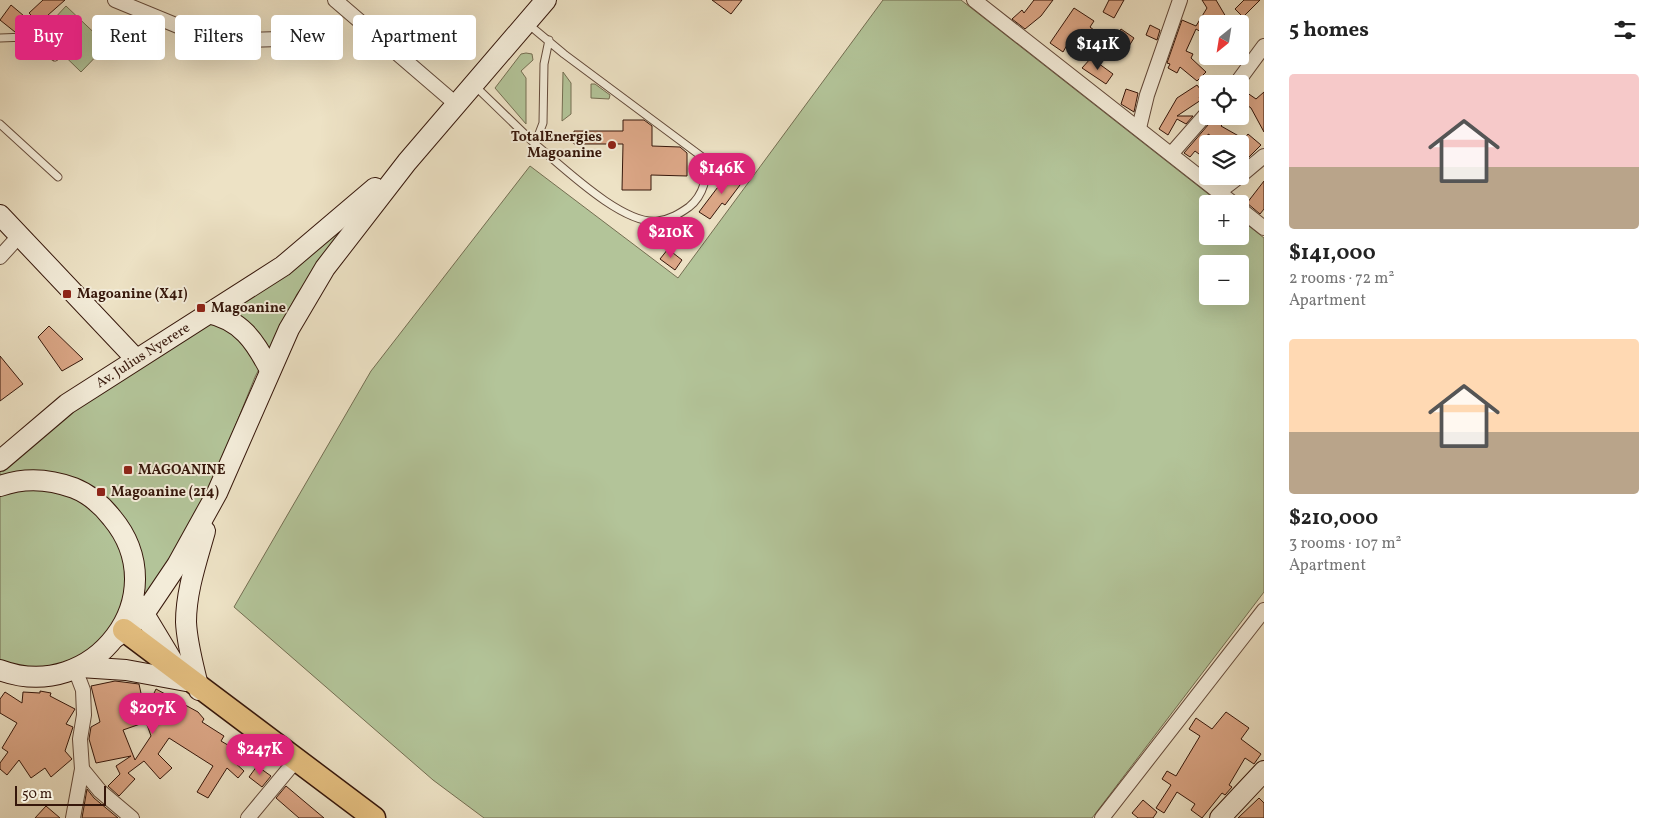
<!DOCTYPE html>
<html lang="en">
<head>
<meta charset="utf-8">
<style>
  :root { --surface:#fff; --page:#f6f6f6; --text:#222; --muted:#767676; --accent:#db2777 }
  body { margin:0; font-family:Vollkorn,serif; background:var(--page); color:var(--text); height:100vh; display:flex; flex-direction:column; font-size:19px; white-space:nowrap }
  * { box-sizing:border-box; margin:0 }
  p { font-size:16px; color:var(--muted) }
  .icon { flex:none; width:28px; height:28px; fill:none; stroke:currentColor; stroke-width:2; stroke-linecap:round; stroke-linejoin:round }
  .map { position:relative; flex:1; overflow:hidden }
  .details { display:flex; flex-direction:column; background:var(--surface); width:400px }
  .details>* { flex:none }
  .banner { position:absolute; left:15px; top:15px; width:475px; height:45px; display:flex; gap:10px }
  .needle { width:32px; rotate:210deg }
  .controls { position:absolute; left:1199px; top:15px; display:grid; gap:10px }
  .controls a { display:grid; place-items:center; width:50px; height:50px; border-radius:5px; background:var(--surface); box-shadow:0 5px 20px #0002; font-size:25px }
  .scale { position:absolute; left:15px; bottom:12px; width:91px; box-sizing:border-box; padding-left:5px; border:2px solid #36170b; border-top:0; font-size:14px; line-height:18px; white-space:nowrap; color:#36170b; -webkit-text-stroke:4px #f3ecd9; paint-order:stroke }
  .price { position:absolute; translate:-50% -42px; padding:0 11px; border-radius:18px; background:var(--accent); color:#fff; font-size:16px; line-height:32px; filter:drop-shadow(0 1px 2px #0008) }
  .price::after { content:''; position:absolute; left:50%; top:30px; width:15px; height:11px; margin-left:-8px; background:inherit; clip-path:polygon(0 0,100% 0,50% 100%) }
  .price.selected { background:#222; color:#fff }
  ul { padding:0; list-style:none }
  li { display:grid; align-content:center; gap:10px; height:265px; padding:0 25px }
  li span { display:grid; place-items:center; height:155px; border-radius:5px; color:#555 }
  li>.icon { margin-inline-start:auto }
  span .icon { width:90px; height:90px; fill:#fffc; stroke-width:1 }
  li b { font-size:21px }
  h2 { display:flex; justify-content:space-between; align-items:center; height:60px; padding:0 25px; font-size:21px }
  .chip { padding:0 18px; border-radius:5px; background:var(--surface); box-shadow:0 5px 20px #0002; font-size:18px; line-height:45px }
  .chip.selected { background:var(--accent); color:#fff }
  main { display:flex; flex:1; min-height:0 }
  .map>svg:first-child { display:block }
  .green { fill:#b3c499; stroke:#746e52; fill-rule:evenodd }
  .building { fill:#dca787; stroke:#36170b; fill-rule:evenodd }
  .lines { fill:none; stroke-linecap:round; stroke-linejoin:round }
  .lane-casing { stroke:#644a3a; stroke-width:9 }
  .street-casing { stroke:#644a3a; stroke-width:16 }
  .secondary-casing { stroke:#36170b; stroke-width:22 }
  .primary-casing { stroke:#36170b; stroke-width:25 }
  .lane { stroke:#f3ecd9; stroke-width:7 }
  .street { stroke:#f3ecd9; stroke-width:14 }
  .secondary { stroke:#f3ecd9; stroke-width:20 }
  .primary { stroke:#e6c182; stroke-width:22 }
  .poi-dot { fill:#8f2418; stroke:#f3ecd9; stroke-width:2 }
  .labels { text-anchor:middle; dominant-baseline:central; stroke-width:4; stroke-linejoin:round; paint-order:stroke }
  .poi-label { font-size:14px; font-weight:bold; fill:#36170b; stroke:#f3ecd9; text-anchor:start }
  .street-label { font-size:14px; fill:#36170b; stroke:#f3ecd9 }
</style>
</head>
<body>
<main>
<div class="map">
<svg width="1264" height="818" viewBox="0 0 1264 818">
  <rect width="100%" height="100%" fill="#ede2c5"/>
  <filter id="stains"><feTurbulence type="fractalNoise" baseFrequency=".004" numOctaves="4"/><feColorMatrix values="0 0 0 0 .2 0 0 0 0 .09 0 0 0 0 .02 0 0 0 .5 -.17"/></filter>
  <radialGradient id="worn" r=".72"><stop offset=".6" stop-color="#630" stop-opacity="0"/><stop offset="1" stop-color="#630" stop-opacity=".3"/></radialGradient>
  <!-- green -->
  <g class="green">
    <path d="M883 0H961L1221 204H1208V236H1240V219L1264 238V592L1092 818H484L433 780 234 607 371 371 530 166 678 278ZM1208 264H1240V296H1208Z"/>
    <polygon points="66,6 107,45 81,72 41,33"/>
    <polygon points="526,53 532,54 533,60 521,71 526,78 526,124 495,88 521,54"/>
    <polygon points="563,72 571,83 571,114 562,121"/>
    <polygon points="591,84 595,84 610,95 609,99 591,98"/>
    <polygon points="407,162 317,267 297,294 255,377 210,489 145,602 75,669 0,670 0,464"/>
  </g>
  <!-- building -->
  <g class="building">
    <polygon points="43,0 65,0 39,23 29,13"/>
    <polygon points="712,0 742,0 731,14"/>
    <polygon points="1034,0 1053,0 1041,16 1025,29 1012,19 1022,10 1024,13"/>
    <polygon points="1109,0 1124,0 1114,18 1103,12"/>
    <polygon points="1202,0 1216,0 1226,17 1221,24 1208,24 1208,36 1196,29 1186,51 1193,54 1191,58 1206,72 1197,81 1180,67 1177,73 1168,68 1170,64 1167,63 1182,20 1196,26 1207,8"/>
    <polygon points="1244,0 1260,0 1243,17 1235,9"/>
    <polygon points="11,5 30,21 21,32 15,32 0,20"/>
    <polygon points="1074,8 1094,21 1090,27 1099,34 1082,56 1067,45 1063,52 1050,43"/>
    <polygon points="1150,25 1160,30 1157,40 1146,35"/>
    <polygon points="1121,29 1134,38 1126,51 1112,42"/>
    <polygon points="1091,58 1113,74 1106,84 1082,68"/>
    <polygon points="1197,85 1204,94 1199,97 1201,100 1177,116 1193,116 1186,124 1177,119 1168,135 1159,129 1177,98"/>
    <polygon points="1126,89 1138,93 1134,112 1121,104"/>
    <polygon points="1243,90 1256,99 1264,92 1264,132 1251,108 1240,100 1240,92"/>
    <polygon points="1214,118 1223,124 1221,126 1244,139 1248,134 1261,145 1249,157 1240,150 1240,144 1225,144 1208,134 1208,151 1203,157 1195,151 1190,157 1184,153"/>
    <polygon points="623,120 644,120 652,126 652,146 680,147 687,153 687,176 651,175 651,190 622,190 623,144 574,144 574,131 623,131"/>
    <polygon points="730,171 743,181 725,205 722,203 710,219 699,212"/>
    <polygon points="1264,181 1264,209 1260,214 1247,203"/>
    <polygon points="668,249 682,260 675,270 660,259"/>
    <polygon points="49,326 83,359 62,371 38,337"/>
    <polygon points="0,356 23,384 0,401"/>
    <path d="M115 681 139 684 145 712 156 689 198 712 204 719 202 722 224 736 221 741 238 751 232 760 244 771 238 778 227 768 208 798 197 792 213 766 169 738 158 754 172 768 160 779 144 761 128 773 135 779 119 796 108 786 120 774 116 766 131 756 96 763 89 739 91 727 100 722 91 686ZM146 722 151 736 135 760 123 730Z"/>
    <polygon points="40,691 51,693 50,696 75,709 66,724 73,727 65,751 72,759 51,777 45,768 31,778 19,760 7,775 0,769 0,763 8,752 2,748 17,723 0,713 0,699 5,692 22,703 23,692 40,693"/>
    <polygon points="1226,712 1249,728 1241,739 1261,754 1254,764 1245,758 1229,785 1232,787 1225,795 1222,793 1202,818 1191,810 1195,804 1177,792 1164,813 1156,808 1171,785 1162,779 1167,771 1176,776 1200,736 1189,729 1196,718 1212,729"/>
    <polygon points="257,766 271,776 262,787 249,777"/>
    <polygon points="286,786 324,818 299,818 276,798"/>
    <polygon points="87,789 94,798 118,818 82,818"/>
    <polygon points="1259,798 1264,803 1264,818 1238,818"/>
    <polygon points="1143,800 1157,812 1153,818 1138,818 1132,813"/>
    <polygon points="46,806 60,818 35,818"/>
  </g>
  <g class="lines">
    <!-- lane casing -->
    <g class="lane-casing">
      <g id="lane">
        <path d="M528 24 564 54 705 159C708 176 704 195 689 207 679 214 671 219 658 221 623 226 562 166 535 144L543 123 544 64 549 40"/>
        <polyline points="0,38 27,37 55,57"/>
        <polyline points="474,85 535,144"/>
        <polyline points="0,124 58,177"/>
      </g>
    </g>
    <!-- street casing -->
    <g class="street-casing">
      <g id="street">
        <polyline points="115,0 195,33 250,40 280,39"/>
        <polyline points="335,0 456,104"/>
        <polyline points="974,0 1234,204"/>
        <polyline points="1236,84 1264,46"/>
        <polyline points="1139,128 1147,95 1180,0"/>
        <polyline points="1172,153 1208,112"/>
        <polyline points="1240,176 1264,156"/>
        <polyline points="1219,192 1240,176"/>
        <polyline points="1240,209 1264,228"/>
        <polyline points="0,257 19,236"/>
        <polyline points="82,769 100,791 132,818"/>
        <polyline points="73,818 82,769 80,739 84,715 83,690 75,669"/>
        <polyline points="248,818 292,765"/>
        <polyline points="1102,818 1264,610"/>
      </g>
    </g>
    <!-- secondary casing -->
    <g class="secondary-casing">
      <g id="secondary">
        <polyline points="0,215 136,359"/>
        <path d="M208 313C241 320 255 341 270 370"/>
        <path id="s1" d="M0 461 67 404 283 266 375 188"/>
        <path d="M0 486C25 477 50 479 74 488 89 494 102 505 112 518 177 596 93 705 0 670"/>
        <polyline points="138,604 176,667"/>
        <polyline points="116,637 144,614 177,565 217,493 289,329 325,268 407,162 546,0"/>
        <polyline points="80,667 126,670 186,681"/>
        <path d="M199 690C194 668 187 645 186 622 186 591 197 560 205 531"/>
        <polyline points="1220,818 1264,771"/>
      </g>
    </g>
    <!-- primary casing -->
    <g class="primary-casing">
      <polyline id="primary" points="124,630 374,818"/>
    </g>
    <!-- lane -->
    <use href="#lane" class="lane"/>
    <!-- street -->
    <use href="#street" class="street"/>
    <!-- secondary -->
    <use href="#secondary" class="secondary"/>
    <!-- primary -->
    <use href="#primary" class="primary"/>
  </g>
  <!-- markers -->
  <g class="poi-dot">
    <circle cx="612" cy="145" r="5"/>
    <rect x="62" y="289" width="10" height="10" rx="2.5"/>
    <rect x="196" y="303" width="10" height="10" rx="2.5"/>
    <rect x="123" y="465" width="10" height="10" rx="2.5"/>
    <rect x="96" y="487" width="10" height="10" rx="2.5"/>
  </g>
  <g class="labels">
    <!-- poi labels -->
    <g class="poi-label">
      <text x="602" y="137" text-anchor="end">TotalEnergies<tspan x="602" dy="16">Magoanine</tspan></text>
      <text x="77" y="294">Magoanine (X41)</text>
      <text x="211" y="308">Magoanine</text>
      <text x="138" y="470">MAGOANINE</text>
      <text x="111" y="492">Magoanine (214)</text>
    </g>
    <!-- street labels -->
    <g class="street-label">
      <text stroke="none"><textPath href="#s1" startOffset="178">Av. Julius Nyerere</textPath></text>
    </g>
  </g>
  <rect width="100%" height="100%" filter="url(#stains)"/>
  <rect width="100%" height="100%" fill="url(#worn)"/>
</svg>
<div class="controls">
<a><svg class="needle" viewBox="-14 -14 28 28"><path d="M0-13l5 13h-10z" fill="#e53935"/><path d="M0 13l5-13h-10z" fill="#767676"/></svg></a>
<a><svg class="icon" aria-label="locate" viewBox="0 0 24 24"><circle cx="12" cy="12" r="6"/><path d="M12 2v4M12 18v4M2 12h4M18 12h4"/></svg></a>
<a><svg class="icon" aria-label="layers" viewBox="0 0 24 24"><path d="M12 4l9 5-9 5-9-5zM3 14l9 5 9-5"/></svg></a>
<a>+</a>
<a>−</a>
</div>
<div class="scale">50 m</div>
<b class="price selected" style="left:1098px;top:71px">$141K</b>
<b class="price" style="left:722px;top:195px">$146K</b>
<b class="price" style="left:671px;top:259px">$210K</b>
<b class="price" style="left:153px;top:735px">$207K</b>
<b class="price" style="left:260px;top:776px">$247K</b>
<div class="banner">
<a class="chip selected">Buy</a>
<a class="chip">Rent</a>
<a class="chip">Filters</a>
<a class="chip">New</a>
<a class="chip">Apartment</a>
</div>
</div>
<section class="details">
<h2>5 homes<svg class="icon" aria-label="filters" viewBox="0 0 24 24"><path d="M4 7h16M4 17h16"/><circle cx="9" cy="7" r="2"/><circle cx="15" cy="17" r="2"/></svg></h2>
<ul>
<li><span style="background:linear-gradient(#f6c9c9 60%,#b9a48a 0)"><svg class="icon" aria-label="home" viewBox="0 0 24 24"><path d="M3 11l9-7 9 7M6 9v11h12V9"/></svg></span><div><b>$141,000</b><p>2 rooms · 72 m²</p><p>Apartment</p></div></li>
<li><span style="background:linear-gradient(#ffd9b3 60%,#b9a48a 0)"><svg class="icon" aria-label="home" viewBox="0 0 24 24"><path d="M3 11l9-7 9 7M6 9v11h12V9"/></svg></span><div><b>$210,000</b><p>3 rooms · 107 m²</p><p>Apartment</p></div></li>
</ul>
</section>
</main>
</body>
</html>
